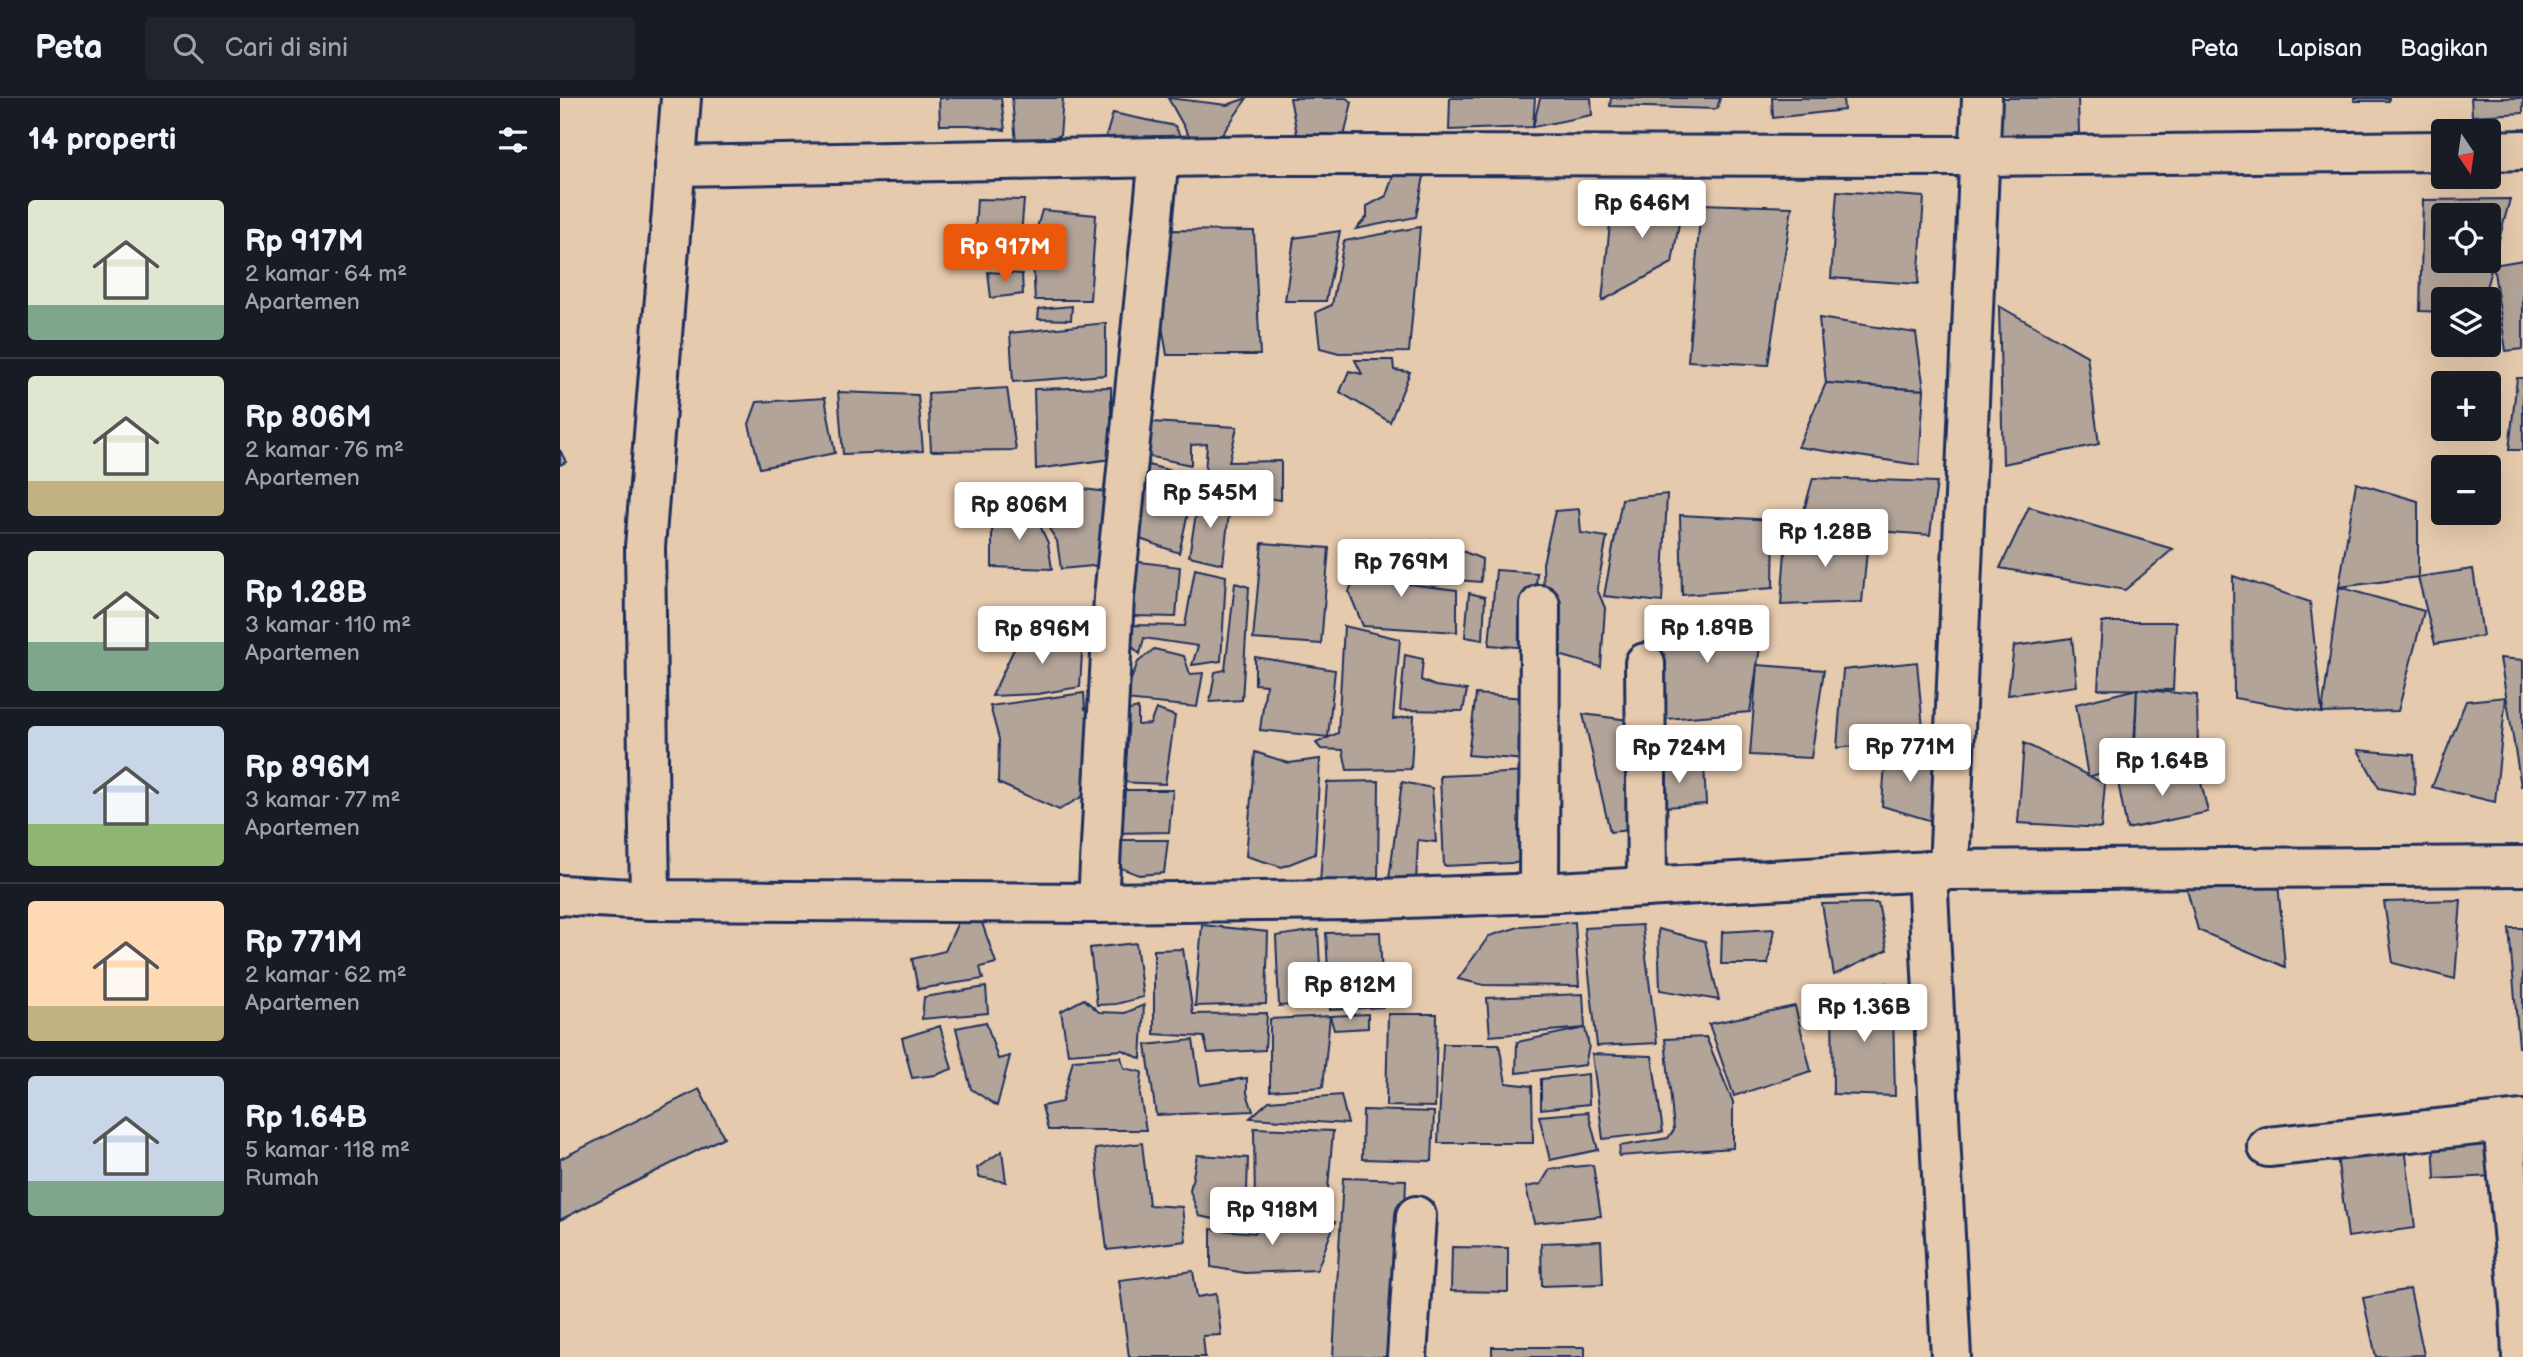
<!DOCTYPE html>
<html lang="id">
<head>
<meta charset="utf-8">
<style>
  :root { --surface:#171b24; --page:#20242c; --text:#f1f3f6; --muted:#9ea1a6; --line:#363941; --accent:#ea580c }
  body { margin:0; font-family:"Balsamiq Sans",sans-serif; background:var(--page); color:var(--text); height:100vh; display:flex; flex-direction:column; font-size:26px; white-space:nowrap }
  * { box-sizing:border-box; margin:0 }
  p { font-size:23px; color:var(--muted) }
  .icon { flex:none; width:38px; height:38px; fill:none; stroke:currentColor; stroke-width:2; stroke-linecap:round; stroke-linejoin:round }
  .map { position:relative; flex:1; overflow:hidden }
  .details { display:flex; flex-direction:column; background:var(--surface); width:560px }
  .details>* { flex:none }
  .needle { width:46px; rotate:167deg }
  .tools { position:absolute; left:1871px; top:21px; display:grid; gap:14px }
  .tools a { display:grid; place-items:center; width:70px; height:70px; border-radius:7px; background:var(--surface); box-shadow:0 7px 28px #0002; font-size:35px }
  .price { position:absolute; translate:-50% -60px; padding:0 16px; border-radius:7px; background:#fff; color:#222; font-size:23px; line-height:46px; filter:drop-shadow(0 2px 4px #0008) }
  .price::after { content:''; position:absolute; left:50%; top:42px; width:21px; height:16px; margin-left:-10px; background:inherit; clip-path:polygon(0 0,100% 0,50% 100%) }
  .price.on { background:var(--accent); color:#fff }
  ul { padding:0; list-style:none }
  li { display:flex; align-items:center; gap:21px; height:175px; padding:0 28px }
  li+li { border-top:2px solid var(--line) }
  li span { display:grid; place-items:center; flex:none; width:196px; height:140px; border-radius:7px; color:#555 }
  li>.icon { margin-inline-start:auto }
  span .icon { width:84px; height:84px; fill:#fffc; stroke-width:1 }
  li b { font-size:30px }
  h2 { display:flex; justify-content:space-between; align-items:center; height:84px; padding:0 28px; font-size:30px }
  header { display:flex; align-items:center; gap:42px; box-sizing:border-box; height:98px; padding:0 35px; background:var(--surface); border-bottom:2px solid var(--line) }
  header strong { font-size:33px }
  nav { display:flex; gap:38px; margin-inline-start:auto; font-size:24px }
  .search { width:490px; height:63px; background:var(--page); display:flex; align-items:center; gap:18px; box-sizing:border-box; padding:0 24px; border-radius:7px; color:var(--muted); font-size:26px }
  main { display:flex; flex:1; min-height:0 }
  .map>svg:first-child { display:block }
  .building { fill:#b3a499; stroke:#1b2f5e; stroke-width:2; fill-rule:evenodd }
  .lines { fill:none; stroke-linecap:round; stroke-linejoin:round }
  .street-casing { stroke:#1b2f5e; stroke-width:44 }
  .street { stroke:#e6caad; stroke-width:38 }
</style>
</head>
<body>
<header>
<strong>Peta</strong>
<div class="search"><svg class="icon" aria-label="search" viewBox="0 0 24 24"><circle cx="10" cy="10" r="6"/><path d="M15 15l6 6"/></svg>Cari di sini</div>
<nav><a>Peta</a><a>Lapisan</a><a>Bagikan</a></nav>
</header>
<main>
<section class="details">
<h2>14 properti<svg class="icon" aria-label="filters" viewBox="0 0 24 24"><path d="M4 7h16M4 17h16"/><circle cx="9" cy="7" r="2"/><circle cx="15" cy="17" r="2"/></svg></h2>
<ul>
<li><span style="background:linear-gradient(#dfe7d0 75%,#7fa58c 0)"><svg class="icon" aria-label="home" viewBox="0 0 24 24"><path d="M3 11l9-7 9 7M6 9v11h12V9"/></svg></span><div><b>Rp 917M</b><p>2 kamar · 64 m²</p><p>Apartemen</p></div></li>
<li><span style="background:linear-gradient(#dfe7d0 75%,#c2b280 0)"><svg class="icon" aria-label="home" viewBox="0 0 24 24"><path d="M3 11l9-7 9 7M6 9v11h12V9"/></svg></span><div><b>Rp 806M</b><p>2 kamar · 76 m²</p><p>Apartemen</p></div></li>
<li><span style="background:linear-gradient(#dfe7d0 65%,#7fa58c 0)"><svg class="icon" aria-label="home" viewBox="0 0 24 24"><path d="M3 11l9-7 9 7M6 9v11h12V9"/></svg></span><div><b>Rp 1.28B</b><p>3 kamar · 110 m²</p><p>Apartemen</p></div></li>
<li><span style="background:linear-gradient(#c9d6e8 70%,#8fb573 0)"><svg class="icon" aria-label="home" viewBox="0 0 24 24"><path d="M3 11l9-7 9 7M6 9v11h12V9"/></svg></span><div><b>Rp 896M</b><p>3 kamar · 77 m²</p><p>Apartemen</p></div></li>
<li><span style="background:linear-gradient(#ffd9b3 75%,#c2b280 0)"><svg class="icon" aria-label="home" viewBox="0 0 24 24"><path d="M3 11l9-7 9 7M6 9v11h12V9"/></svg></span><div><b>Rp 771M</b><p>2 kamar · 62 m²</p><p>Apartemen</p></div></li>
<li><span style="background:linear-gradient(#c9d6e8 75%,#7fa58c 0)"><svg class="icon" aria-label="home" viewBox="0 0 24 24"><path d="M3 11l9-7 9 7M6 9v11h12V9"/></svg></span><div><b>Rp 1.64B</b><p>5 kamar · 118 m²</p><p>Rumah</p></div></li>
</ul>
</section>
<div class="map">
<svg width="1963" height="1259" viewBox="0 0 1963 1259">
  <rect width="100%" height="100%" fill="#e6caad"/>
  <filter id="ink" filterUnits="userSpaceOnUse"><feTurbulence type="fractalNoise" baseFrequency=".0143" numOctaves="2"/><feDisplacementMap in="SourceGraphic" scale="14" xChannelSelector="R" yChannelSelector="G"/><feConvolveMatrix kernelMatrix="1 2 1 2 8 2 1 2 1" color-interpolation-filters="sRGB"/></filter>
  <g filter="url(#ink)">
    <!-- building -->
    <g class="building">
      <polygon points="379,0 441,0 445,32 409,27 380,27"/>
      <polygon points="452,0 503,0 500,38 456,45"/>
      <polygon points="608,0 667,7 687,0 657,44 632,43"/>
      <polygon points="730,0 786,0 792,4 783,43 737,36"/>
      <polygon points="890,0 975,0 973,29 889,32"/>
      <polygon points="980,0 1031,0 1032,17 973,29"/>
      <polygon points="1051,0 1160,0 1157,11 1050,8"/>
      <polygon points="1212,0 1283,0 1284,12 1213,20"/>
      <polygon points="1435,0 1518,0 1519,35 1437,38"/>
      <rect x="1794" y="0" width="35" height="3"/>
      <polygon points="1911,0 1963,0 1963,15 1912,18"/>
      <polygon points="553,15 615,28 627,51 544,45"/>
      <polygon points="865,73 856,119 796,131 807,119 807,108 826,98 834,75"/>
      <polygon points="1126,85 1112,165 1042,203 1051,116"/>
      <polygon points="1277,93 1364,99 1358,186 1271,180"/>
      <polygon points="417,101 464,102 460,149 472,147 482,112 536,117 530,202 475,202 473,165 413,167"/>
      <path d="M1950 101 1923 201H1883V214L1860 213 1863 102ZM1883 117H1928V163H1883Z"/>
      <polygon points="1141,106 1232,109 1208,267 1128,263"/>
      <polygon points="860,129 849,254 779,255 760,250 756,214 772,207 784,143"/>
      <polygon points="606,132 694,133 700,257 607,257 596,194"/>
      <polygon points="780,133 766,203 725,203 734,140"/>
      <polygon points="1963,162 1963,251 1946,253 1933,167"/>
      <polygon points="428,174 462,176 463,196 431,200"/>
      <polygon points="512,208 511,222 478,221 479,211"/>
      <polygon points="1439,208 1527,258 1539,346 1443,366"/>
      <polygon points="1259,220 1356,235 1364,292 1266,285"/>
      <polygon points="546,225 546,277 453,284 450,235"/>
      <polygon points="795,262 833,262 834,272 850,274 830,324 780,294 789,273 802,276"/>
      <polygon points="1957,280 1963,280 1963,352 1949,352"/>
      <polygon points="1266,285 1364,292 1359,367 1238,349"/>
      <polygon points="551,289 551,361 476,371 474,291"/>
      <polygon points="447,290 456,352 371,353 368,295"/>
      <polygon points="278,294 358,297 363,353 283,356"/>
      <polygon points="265,300 275,355 200,370 189,326 197,304"/>
      <polygon points="591,324 677,329 669,364 721,363 721,402 644,391 647,346 631,347 631,367 587,358"/>
      <polygon points="0,352 6,364 0,367"/>
      <polygon points="584,366 636,379 619,455 580,441"/>
      <polygon points="1253,380 1377,384 1370,437 1240,427"/>
      <polygon points="1796,385 1858,403 1858,479 1779,489"/>
      <polygon points="489,387 548,394 543,467 501,471 497,443 484,423"/>
      <polygon points="1107,396 1102,504 1044,498 1062,401"/>
      <polygon points="639,398 670,406 663,466 629,458"/>
      <polygon points="1469,409 1613,451 1565,492 1440,470"/>
      <polygon points="1019,411 1021,435 1047,439 1037,491 1045,510 1041,569 985,553 983,465 995,413"/>
      <polygon points="432,412 476,419 488,445 492,471 432,469"/>
      <polygon points="1120,417 1214,422 1213,490 1122,497"/>
      <polygon points="1309,432 1302,504 1221,507 1226,440"/>
      <polygon points="872,441 922,461 921,484 857,479 852,452"/>
      <polygon points="702,445 769,450 761,546 693,541"/>
      <polygon points="801,461 849,465 849,486 897,492 897,534 803,528 789,494"/>
      <polygon points="572,463 620,469 616,519 574,518 559,478"/>
      <polygon points="635,471 666,478 661,563 632,567 638,548 584,540 580,556 560,537 570,527 625,528"/>
      <polygon points="1913,471 1923,538 1875,546 1858,479"/>
      <polygon points="936,472 977,475 971,550 929,547"/>
      <polygon points="1673,478 1750,504 1762,615 1674,600"/>
      <polygon points="675,485 689,489 682,602 650,604 655,574 665,572"/>
      <polygon points="1779,489 1864,513 1838,613 1762,615"/>
      <polygon points="909,495 925,499 923,542 905,539"/>
      <polygon points="1205,516 1190,614 1094,622 1102,518"/>
      <polygon points="1542,524 1616,524 1613,592 1538,591"/>
      <polygon points="784,528 840,541 833,621 854,618 851,671 787,672 783,652 761,651 756,645 778,635"/>
      <polygon points="523,537 520,589 478,596 432,598 460,538"/>
      <polygon points="1512,540 1517,588 1448,597 1454,548"/>
      <polygon points="594,551 624,558 630,576 643,575 637,609 563,602 578,564"/>
      <polygon points="845,557 863,561 861,582 875,588 907,592 903,613 840,612"/>
      <polygon points="695,559 775,572 768,639 700,632 706,587 695,586"/>
      <polygon points="1940,560 1963,562 1963,687 1961,688"/>
      <polygon points="1357,564 1364,642 1277,650 1283,572"/>
      <polygon points="1197,567 1264,572 1251,660 1190,657"/>
      <polygon points="1577,591 1573,666 1528,679 1516,606"/>
      <polygon points="1577,591 1637,597 1638,656 1575,649"/>
      <polygon points="524,595 525,611 538,608 535,691 499,712 438,685 439,641 430,608"/>
      <polygon points="916,596 977,601 976,663 908,657"/>
      <polygon points="1946,599 1935,704 1872,689 1906,603"/>
      <polygon points="578,610 578,627 590,626 596,611 615,618 605,686 556,684 562,614"/>
      <polygon points="1023,616 1076,623 1081,731 1050,734"/>
      <polygon points="1464,645 1545,686 1541,730 1458,725"/>
      <polygon points="1326,651 1377,662 1372,723 1322,708"/>
      <polygon points="1798,652 1854,657 1855,697 1819,690"/>
      <polygon points="695,654 729,665 760,661 755,756 722,769 686,758"/>
      <polygon points="1096,664 1144,665 1146,706 1093,710"/>
      <polygon points="1638,672 1648,714 1567,731 1558,684"/>
      <polygon points="971,674 974,764 884,768 880,678"/>
      <polygon points="819,683 818,785 760,785 767,684"/>
      <polygon points="842,684 872,690 876,744 858,742 856,785 829,781"/>
      <polygon points="554,692 613,692 609,734 552,735"/>
      <polygon points="554,742 608,742 604,775 579,777 548,765"/>
      <polygon points="1718,783 1725,869 1638,832 1627,791"/>
      <polygon points="1901,802 1895,881 1833,865 1824,804"/>
      <polygon points="1318,805 1327,852 1274,877 1262,806"/>
      <polygon points="399,822 421,822 436,865 420,869 423,881 358,891 352,861 385,853"/>
      <polygon points="1015,824 1019,888 924,887 898,881 929,838 962,828"/>
      <polygon points="642,827 708,834 706,906 635,908"/>
      <polygon points="1082,827 1097,945 1037,948 1024,830"/>
      <polygon points="1949,830 1963,830 1963,949 1959,949"/>
      <polygon points="1098,831 1145,843 1159,902 1100,892"/>
      <polygon points="1214,831 1208,866 1161,866 1162,834"/>
      <polygon points="758,832 762,905 719,908 716,838"/>
      <polygon points="820,834 823,909 770,912 766,835"/>
      <polygon points="576,845 583,899 556,906 537,907 530,850"/>
      <polygon points="623,851 633,916 707,915 705,952 648,955 644,939 594,936 594,852"/>
      <polygon points="1326,885 1333,914 1335,998 1273,996 1272,905"/>
      <polygon points="426,889 428,915 362,921 364,899"/>
      <polygon points="1023,896 1025,930 930,938 927,900"/>
      <polygon points="524,901 539,914 565,915 584,907 581,961 563,952 508,956 501,913"/>
      <polygon points="1235,908 1251,973 1174,998 1149,926"/>
      <polygon points="808,916 808,930 774,932 770,918"/>
      <polygon points="828,916 877,916 875,1009 826,1008"/>
      <polygon points="770,918 763,989 710,993 710,921"/>
      <polygon points="426,924 438,961 450,958 437,1008 411,991 396,930"/>
      <polygon points="380,928 392,971 376,977 352,980 342,940"/>
      <polygon points="1025,930 1029,948 1025,967 956,975 957,944"/>
      <polygon points="1146,939 1173,1004 1173,1050 1059,1058 1060,1048 1108,1040 1114,1032 1105,941"/>
      <polygon points="633,942 640,987 687,980 687,995 693,1013 596,1017 586,947"/>
      <polygon points="883,946 939,946 946,985 972,988 973,1045 878,1045"/>
      <polygon points="1032,956 1092,958 1103,1034 1043,1041"/>
      <polygon points="561,959 564,970 582,974 580,997 586,1032 488,1032 482,1008 502,1004 513,962"/>
      <polygon points="1028,976 1029,1006 981,1011 981,981"/>
      <polygon points="139,991 164,1039 0,1122 0,1061"/>
      <polygon points="781,997 788,1026 690,1020 709,1003"/>
      <polygon points="803,1012 874,1014 872,1063 802,1061"/>
      <polygon points="1028,1014 1038,1052 990,1062 979,1018"/>
      <polygon points="694,1030 773,1033 766,1114 695,1109"/>
      <polygon points="1930,1037 1934,1078 1875,1081 1873,1041"/>
      <polygon points="582,1045 589,1107 622,1109 626,1143 547,1152 535,1051"/>
      <polygon points="1845,1049 1855,1130 1788,1139 1777,1058"/>
      <polygon points="442,1053 446,1084 419,1079 417,1070"/>
      <polygon points="637,1057 688,1060 686,1127 639,1118 630,1093"/>
      <polygon points="1033,1067 1041,1118 974,1125 966,1089 981,1086 990,1071"/>
      <polygon points="783,1080 846,1082 840,1259 773,1259"/>
      <polygon points="703,1121 775,1124 757,1172 685,1175 651,1169 651,1131 695,1135"/>
      <polygon points="1041,1143 1043,1186 982,1188 981,1145"/>
      <polygon points="892,1149 948,1150 948,1194 891,1193"/>
      <polygon points="633,1173 637,1199 656,1196 661,1237 643,1238 645,1259 569,1259 559,1182"/>
      <polygon points="1850,1191 1864,1257 1816,1259 1803,1200"/>
      <rect x="932" y="1249" width="93" height="10"/>
    </g>
    <g class="lines">
      <!-- street casing -->
      <g class="street-casing">
        <g id="street">
          <polyline points="1928,53 1963,52"/>
          <polyline points="115,68 713,57 1419,58 1883,53"/>
          <polyline points="1085,565 1087,789"/>
          <polyline points="1389,772 1422,0"/>
          <polyline points="1367,773 1391,1259"/>
          <polyline points="979,795 980,507"/>
          <polyline points="0,797 90,802 538,805 791,802 979,795 1389,772 1963,768"/>
          <polyline points="90,802 85,449 121,0"/>
          <polyline points="538,805 554,499 599,59"/>
          <polyline points="1943,1025 1960,1210 1962,1259"/>
          <polyline points="1708,1049 1963,1022"/>
          <polyline points="847,1259 856,1118"/>
        </g>
      </g>
      <!-- street -->
      <use href="#street" class="street"/>
    </g>
  </g>
</svg>
<div class="tools">
<a><svg class="needle" viewBox="-14 -14 28 28"><path d="M0-13l5 13h-10z" fill="#e53935"/><path d="M0 13l5-13h-10z" fill="#9ea1a6"/></svg></a>
<a><svg class="icon" aria-label="locate" viewBox="0 0 24 24"><circle cx="12" cy="12" r="6"/><path d="M12 2v4M12 18v4M2 12h4M18 12h4"/></svg></a>
<a><svg class="icon" aria-label="layers" viewBox="0 0 24 24"><path d="M12 4l9 5-9 5-9-5zM3 14l9 5 9-5"/></svg></a>
<a>+</a>
<a>−</a>
</div>
<b class="price" style="left:1082px;top:142px">Rp 646M</b>
<b class="price on" style="left:445px;top:186px">Rp 917M</b>
<b class="price" style="left:650px;top:432px">Rp 545M</b>
<b class="price" style="left:459px;top:444px">Rp 806M</b>
<b class="price" style="left:1265px;top:471px">Rp 1.28B</b>
<b class="price" style="left:841px;top:501px">Rp 769M</b>
<b class="price" style="left:1147px;top:567px">Rp 1.89B</b>
<b class="price" style="left:482px;top:568px">Rp 896M</b>
<b class="price" style="left:1350px;top:686px">Rp 771M</b>
<b class="price" style="left:1119px;top:687px">Rp 724M</b>
<b class="price" style="left:1602px;top:700px">Rp 1.64B</b>
<b class="price" style="left:790px;top:924px">Rp 812M</b>
<b class="price" style="left:1304px;top:946px">Rp 1.36B</b>
<b class="price" style="left:712px;top:1149px">Rp 918M</b>
</div>
</main>
</body>
</html>
